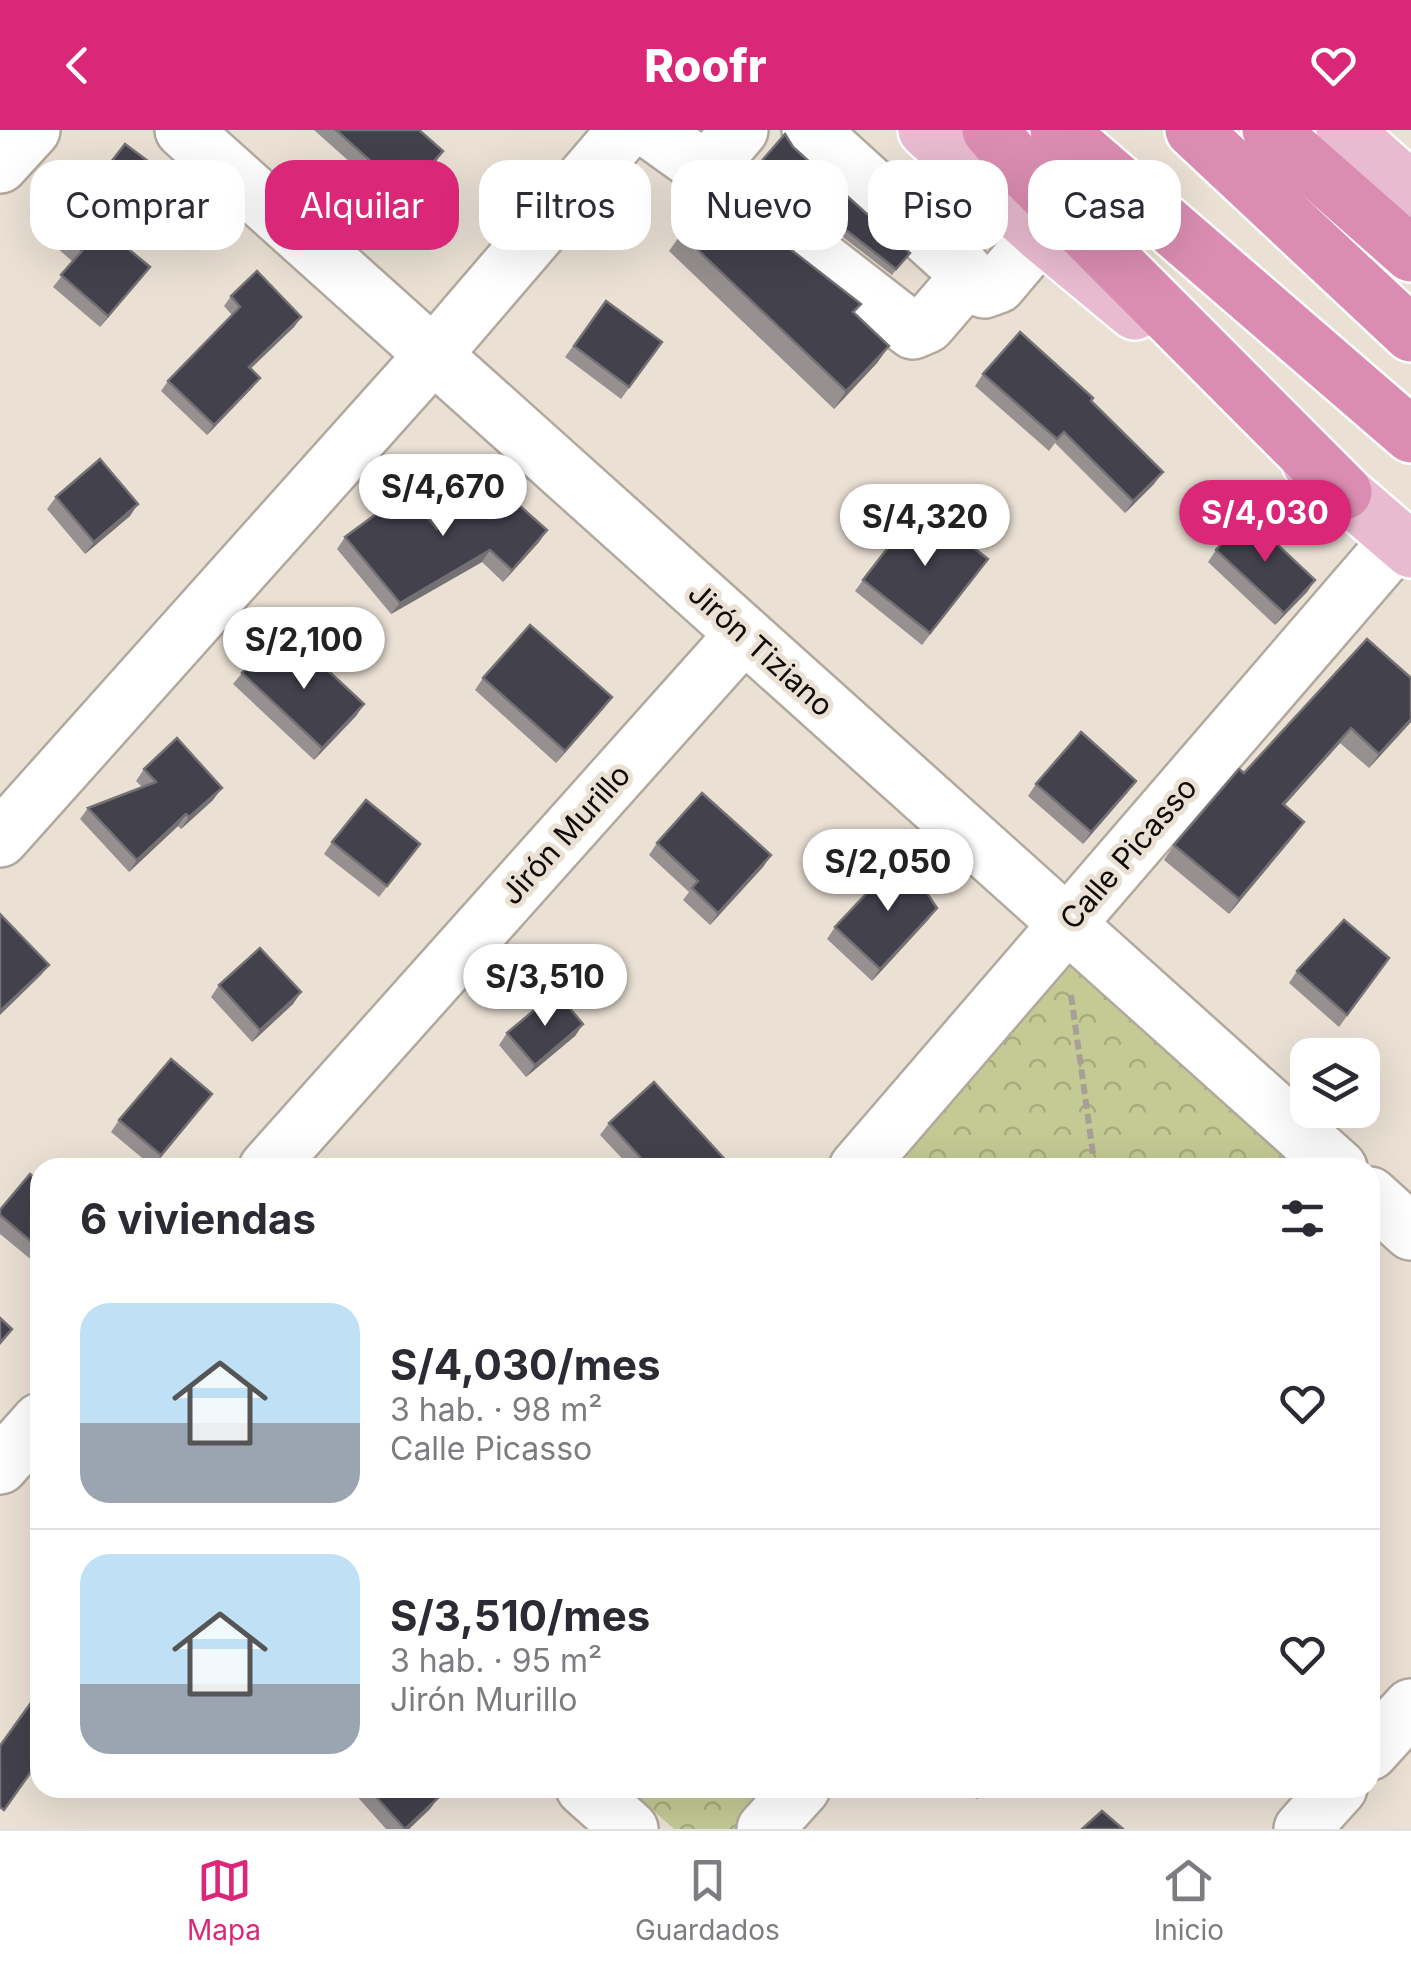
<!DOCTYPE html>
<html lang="es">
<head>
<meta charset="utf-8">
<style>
  :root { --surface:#fff; --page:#f2f2f3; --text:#2b2b33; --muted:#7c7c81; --line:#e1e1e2; --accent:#db2777 }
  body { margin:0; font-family:Inter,sans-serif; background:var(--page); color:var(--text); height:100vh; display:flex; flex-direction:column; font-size:38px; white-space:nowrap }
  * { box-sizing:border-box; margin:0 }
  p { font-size:32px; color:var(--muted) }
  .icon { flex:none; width:55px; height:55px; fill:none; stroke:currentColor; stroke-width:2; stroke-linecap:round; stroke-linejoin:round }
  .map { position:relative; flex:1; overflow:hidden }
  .side { position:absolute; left:30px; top:1028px; width:1350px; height:640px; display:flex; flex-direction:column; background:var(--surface); border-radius:30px; box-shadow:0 10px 40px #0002 }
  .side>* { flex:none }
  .hud { position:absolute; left:30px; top:30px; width:1352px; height:90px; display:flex; gap:20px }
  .tools { position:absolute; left:1290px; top:908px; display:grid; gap:20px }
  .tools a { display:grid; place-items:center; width:90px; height:90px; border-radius:20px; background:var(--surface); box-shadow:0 10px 40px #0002; font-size:50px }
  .price { position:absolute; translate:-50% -85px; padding:0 22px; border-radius:35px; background:#fff; color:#222; font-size:32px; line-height:65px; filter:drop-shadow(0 2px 5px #0008) }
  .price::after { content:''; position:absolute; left:50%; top:60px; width:30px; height:22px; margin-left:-15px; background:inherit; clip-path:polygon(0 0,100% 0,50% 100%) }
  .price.on { background:var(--accent); color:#fff }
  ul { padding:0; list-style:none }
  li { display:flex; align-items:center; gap:30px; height:250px; padding:0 50px }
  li+li { border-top:2px solid var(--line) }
  li span { display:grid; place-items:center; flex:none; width:280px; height:200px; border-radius:30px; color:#555 }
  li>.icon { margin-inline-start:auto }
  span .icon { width:120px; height:120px; fill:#fffc; stroke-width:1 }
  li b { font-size:42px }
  h2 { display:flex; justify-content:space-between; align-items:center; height:120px; padding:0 50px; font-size:42px }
  .chip { padding:0 35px; border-radius:30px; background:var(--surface); box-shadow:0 10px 40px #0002; font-size:35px; line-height:90px }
  .chip.on { background:var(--accent); color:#fff }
  header { display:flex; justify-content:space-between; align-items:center; height:130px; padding:0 50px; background:var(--accent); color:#fff; font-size:45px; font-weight:800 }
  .tab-bar { display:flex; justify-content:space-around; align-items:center; height:140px; border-top:2px solid var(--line); background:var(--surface); font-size:28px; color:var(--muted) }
  .tab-bar a { display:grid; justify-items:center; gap:5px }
  .tab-bar .on { color:var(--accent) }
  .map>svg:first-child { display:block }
  .forest { fill:url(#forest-crowns) }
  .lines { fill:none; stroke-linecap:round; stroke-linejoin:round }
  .minor-casing { stroke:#b2a99e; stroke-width:60 }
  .major-casing { stroke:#fff; stroke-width:60 }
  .highway-casing { stroke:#fff; stroke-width:60 }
  .path { stroke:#a8a096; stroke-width:6; stroke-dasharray:10 5; stroke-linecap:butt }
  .minor { stroke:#fff; stroke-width:55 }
  .major { stroke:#e9bbd0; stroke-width:55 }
  .highway { stroke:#db8db1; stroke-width:55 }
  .wall { fill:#969090 }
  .shaded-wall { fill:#747175 }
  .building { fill:#42414c; stroke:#747175; stroke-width:2.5 }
  .labels { text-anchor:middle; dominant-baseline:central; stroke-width:10; stroke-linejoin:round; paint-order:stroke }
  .street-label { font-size:30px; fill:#0e0b07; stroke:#eae0d4 }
</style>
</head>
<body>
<header><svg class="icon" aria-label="back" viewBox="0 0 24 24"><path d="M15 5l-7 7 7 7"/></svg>Roofr<svg class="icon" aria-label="heart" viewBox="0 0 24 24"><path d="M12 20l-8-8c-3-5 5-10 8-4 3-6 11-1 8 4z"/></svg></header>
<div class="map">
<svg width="1411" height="1699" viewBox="0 0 1411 1699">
  <defs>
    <pattern id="forest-crowns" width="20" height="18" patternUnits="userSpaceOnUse" patternTransform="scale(2.5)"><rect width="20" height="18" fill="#c3ca94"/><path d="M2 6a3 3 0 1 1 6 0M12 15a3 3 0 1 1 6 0" fill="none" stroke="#a6ac7e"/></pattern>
  </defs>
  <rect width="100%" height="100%" fill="#eae0d4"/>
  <!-- forest -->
  <g class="forest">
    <polygon points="1071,826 1305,1038 887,1038"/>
    <polygon points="628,1658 774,1658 736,1699 674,1699"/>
  </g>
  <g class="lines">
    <!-- minor casing -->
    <g class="minor-casing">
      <g id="minor">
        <polyline points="183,0 1339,1038"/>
        <polyline points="650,0 706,40 913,201 927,195 965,151"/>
        <polyline points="810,0 964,140 965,151 984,160 998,155 1041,104"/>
        <polyline points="0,35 32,0"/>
        <polyline points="706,40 740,0"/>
        <polyline points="0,709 433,225 626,0"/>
        <polyline points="267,1038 744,504"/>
        <polyline points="857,1038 1399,409"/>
        <polyline points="1370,1065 1411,1102"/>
        <polyline points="0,1336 40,1291"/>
        <polyline points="1370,1622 1411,1577"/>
        <polyline points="584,1658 630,1699"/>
        <polyline points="765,1699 802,1658"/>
        <polyline points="1302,1699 1339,1658"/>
      </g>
    </g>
    <!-- major casing -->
    <g class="major-casing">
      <g id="major">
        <polyline points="926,0 1041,104 1135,182"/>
        <polyline points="1344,0 1411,60"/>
        <polyline points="1310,333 1411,420"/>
      </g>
    </g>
    <!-- highway casing -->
    <g class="highway-casing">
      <g id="highway">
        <polyline points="990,0 1028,45 1344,362"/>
        <polyline points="1058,0 1411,305"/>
        <polyline points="1193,0 1411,204"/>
        <polyline points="1270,0 1411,124"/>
      </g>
    </g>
    <!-- path -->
    <polyline class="path" points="1071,865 1095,1038"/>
    <!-- minor -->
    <use href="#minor" class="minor"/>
    <!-- major -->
    <use href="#major" class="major"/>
    <!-- highway -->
    <use href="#highway" class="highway"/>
  </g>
  <!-- wall -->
  <g class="wall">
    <polygon points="314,0 419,0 443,21 435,33 398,75"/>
    <polygon points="125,14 115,107 150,137 100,197 53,157 73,132 55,116 81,83 76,79"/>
    <polygon points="760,33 910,123 892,145 755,39"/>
    <polygon points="681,104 861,174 854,183 889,216 877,233 834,279 669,121"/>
    <polygon points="231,166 301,187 294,197 250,238 253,257 207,305 161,261 168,251 232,185 224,176"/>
    <polygon points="606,171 662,212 621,269 565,227"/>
    <polygon points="983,244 1091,271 1154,354 1125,383 1055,313 1049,321 975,256"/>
    <polygon points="56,367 130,386 85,424 47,379"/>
    <polygon points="437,399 547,400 539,412 503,452 482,432 391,484 337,419 345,407"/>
    <polygon points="1216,420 1315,450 1307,462 1275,495 1208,432"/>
    <polygon points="988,429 922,515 855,461 863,450"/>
    <polygon points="1367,509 1411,592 1369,638 1340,613 1284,676 1294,706 1229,784 1164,730 1174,715 1244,643"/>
    <polygon points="293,533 364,574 356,586 314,630 233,554 242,543"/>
    <polygon points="483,548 612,567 603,579 556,633 475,560"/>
    <polygon points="144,639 213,670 181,699 178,696 129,742 80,689 88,678 142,657 136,651"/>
    <polygon points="1136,651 1127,663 1083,714 1028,666 1036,654"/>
    <polygon points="332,712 420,714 379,767 324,724"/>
    <polygon points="657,713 771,725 763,737 710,795 683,770 689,762 649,725"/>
    <polygon points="937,778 928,790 872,851 827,809 835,797"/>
    <polygon points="1389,828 1339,897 1289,853 1297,841"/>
    <polygon points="219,855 301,862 293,874 252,912 211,867"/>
    <polygon points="583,894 575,906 526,947 499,915 507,903"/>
    <polygon points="203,976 153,1037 111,1002 119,990"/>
    <polygon points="609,993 728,1038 631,1038 600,1005"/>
    <polygon points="40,1053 40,1125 34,1132 0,1104 0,1080"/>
    <polygon points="358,1658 429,1658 438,1668 430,1679 409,1699 386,1699 354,1663"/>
    <polygon points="959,1658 991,1658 977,1669"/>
  </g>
  <!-- shaded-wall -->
  <g class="shaded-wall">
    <polygon points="443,21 435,33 398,75 406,63"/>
    <polygon points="150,137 141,149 100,197 108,186"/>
    <polygon points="301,187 294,197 242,247 249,237"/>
    <polygon points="889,216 877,233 834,279 846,261"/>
    <polygon points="260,248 253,257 207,305 214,295"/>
    <polygon points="1163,342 1154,354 1125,383 1133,371"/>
    <polygon points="138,374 130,386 85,424 94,412"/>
    <polygon points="547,400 539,412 503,452 512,440"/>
    <polygon points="490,420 482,432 391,484 400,473"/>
    <polygon points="1315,450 1307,462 1275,495 1284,483"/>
    <polygon points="612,567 603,579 556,633 565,621"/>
    <polygon points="364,574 356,586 314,630 322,618"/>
    <polygon points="1411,589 1411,592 1369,638 1379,624"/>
    <polygon points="1351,598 1340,613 1272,689 1283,674"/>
    <polygon points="1136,651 1127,663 1083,714 1091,702"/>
    <polygon points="222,658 213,670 181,699 189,687"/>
    <polygon points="186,684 178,696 129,742 137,730"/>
    <polygon points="1304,692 1294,706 1229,784 1239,769"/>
    <polygon points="771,725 763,737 710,795 718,783"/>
    <polygon points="937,778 928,790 872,851 880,839"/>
    <polygon points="49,835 41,845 0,885 0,881"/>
    <polygon points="301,862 293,874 252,912 260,900"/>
    <polygon points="583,894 575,906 526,947 535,935"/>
    <polygon points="212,964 203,976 153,1037 161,1025"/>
    <polygon points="438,1668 430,1679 409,1699 404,1699"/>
  </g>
  <!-- building -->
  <g class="building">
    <polygon points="336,0 419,0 443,21 406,63"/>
    <polygon points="785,4 793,17 910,123 896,139 760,33"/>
    <polygon points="125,14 164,43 114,107 150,137 108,186 61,145 82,121 63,105 91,72 84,67"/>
    <polygon points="719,64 861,174 853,182 889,216 846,261 681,104"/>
    <polygon points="257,141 301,187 249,237 260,248 214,295 168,251 240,177 231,166"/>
    <polygon points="606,171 662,212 629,257 574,216"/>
    <polygon points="1020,202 1093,268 1091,271 1163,342 1133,371 1064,302 1057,309 983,244"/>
    <polygon points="100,329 138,374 94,412 56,367"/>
    <polygon points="485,345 547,400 512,440 490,420 400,473 345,407 406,362 437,399"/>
    <polygon points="920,376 988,429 930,503 863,450"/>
    <polygon points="1247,386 1315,450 1284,483 1216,420"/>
    <polygon points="530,495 612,567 565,621 483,548"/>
    <polygon points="1367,509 1411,548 1411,589 1379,624 1351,598 1283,674 1304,692 1239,769 1174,715 1239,639 1244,643"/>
    <polygon points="271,511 293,533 306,520 364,574 322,618 242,543"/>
    <polygon points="1081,602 1136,651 1091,702 1036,654"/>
    <polygon points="177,608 222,658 189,687 186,684 137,730 88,678 156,652 144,639"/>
    <polygon points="702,663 771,725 718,783 692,758 698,751 657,713"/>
    <polygon points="366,670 420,714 387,756 332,712"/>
    <polygon points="902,726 937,778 880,839 835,797"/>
    <polygon points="0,784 49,835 0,881"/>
    <polygon points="1344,790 1389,828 1347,885 1297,841"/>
    <polygon points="260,818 301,862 260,900 219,855"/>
    <polygon points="556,862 583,894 535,935 507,903"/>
    <polygon points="171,929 212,964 161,1025 119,990"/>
    <polygon points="654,952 730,1035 727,1038 650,1038 609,993"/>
    <polygon points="30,1044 40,1053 40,1119 0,1085 0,1080"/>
    <polygon points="0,1188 12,1199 0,1213"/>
    <polygon points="38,1563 40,1565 40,1629 4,1680 0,1677 0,1616"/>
    <polygon points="368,1658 429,1658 438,1668 405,1699"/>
    <polygon points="1102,1681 1123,1699 1082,1699"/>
  </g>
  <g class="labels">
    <!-- street labels -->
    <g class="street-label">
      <text transform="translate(761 519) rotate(42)">Jirón Tiziano</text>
      <text transform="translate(565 704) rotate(-48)">Jirón Murillo</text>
      <text transform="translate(1128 723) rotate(-49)">Calle Picasso</text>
    </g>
  </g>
</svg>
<div class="tools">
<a><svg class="icon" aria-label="layers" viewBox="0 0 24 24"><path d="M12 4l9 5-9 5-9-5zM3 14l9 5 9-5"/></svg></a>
</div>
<b class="price" style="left:443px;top:409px">S/4,670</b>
<b class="price on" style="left:1265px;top:435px">S/4,030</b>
<b class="price" style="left:925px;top:439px">S/4,320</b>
<b class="price" style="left:304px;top:562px">S/2,100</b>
<b class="price" style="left:888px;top:784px">S/2,050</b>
<b class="price" style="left:545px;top:899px">S/3,510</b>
<div class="hud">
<a class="chip">Comprar</a>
<a class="chip on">Alquilar</a>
<a class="chip">Filtros</a>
<a class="chip">Nuevo</a>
<a class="chip">Piso</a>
<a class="chip">Casa</a>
</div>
<section class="side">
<h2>6 viviendas<svg class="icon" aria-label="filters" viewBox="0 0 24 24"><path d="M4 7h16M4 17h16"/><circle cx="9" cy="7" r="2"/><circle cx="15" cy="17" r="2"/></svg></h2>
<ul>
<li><span style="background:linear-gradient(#bfe0f5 60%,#9aa5b1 0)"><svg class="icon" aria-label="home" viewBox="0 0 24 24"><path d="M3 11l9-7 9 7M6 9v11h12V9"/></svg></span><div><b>S/4,030/mes</b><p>3 hab. · 98 m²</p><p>Calle Picasso</p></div><svg class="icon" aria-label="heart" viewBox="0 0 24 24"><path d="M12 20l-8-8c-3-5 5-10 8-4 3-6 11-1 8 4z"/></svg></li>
<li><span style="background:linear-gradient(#bfe0f5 65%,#9aa5b1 0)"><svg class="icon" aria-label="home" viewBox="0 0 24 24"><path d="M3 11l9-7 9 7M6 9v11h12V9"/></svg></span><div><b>S/3,510/mes</b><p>3 hab. · 95 m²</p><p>Jirón Murillo</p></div><svg class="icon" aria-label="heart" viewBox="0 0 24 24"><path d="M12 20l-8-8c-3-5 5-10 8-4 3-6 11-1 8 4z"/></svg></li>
</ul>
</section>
</div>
<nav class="tab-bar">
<a class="on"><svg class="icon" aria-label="map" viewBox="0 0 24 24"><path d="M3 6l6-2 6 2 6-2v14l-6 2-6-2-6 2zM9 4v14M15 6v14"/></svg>Mapa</a>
<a><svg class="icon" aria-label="saved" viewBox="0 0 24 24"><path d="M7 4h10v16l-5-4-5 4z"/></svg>Guardados</a>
<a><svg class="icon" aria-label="home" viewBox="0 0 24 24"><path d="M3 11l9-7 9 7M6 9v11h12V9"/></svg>Inicio</a>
</nav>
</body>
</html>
